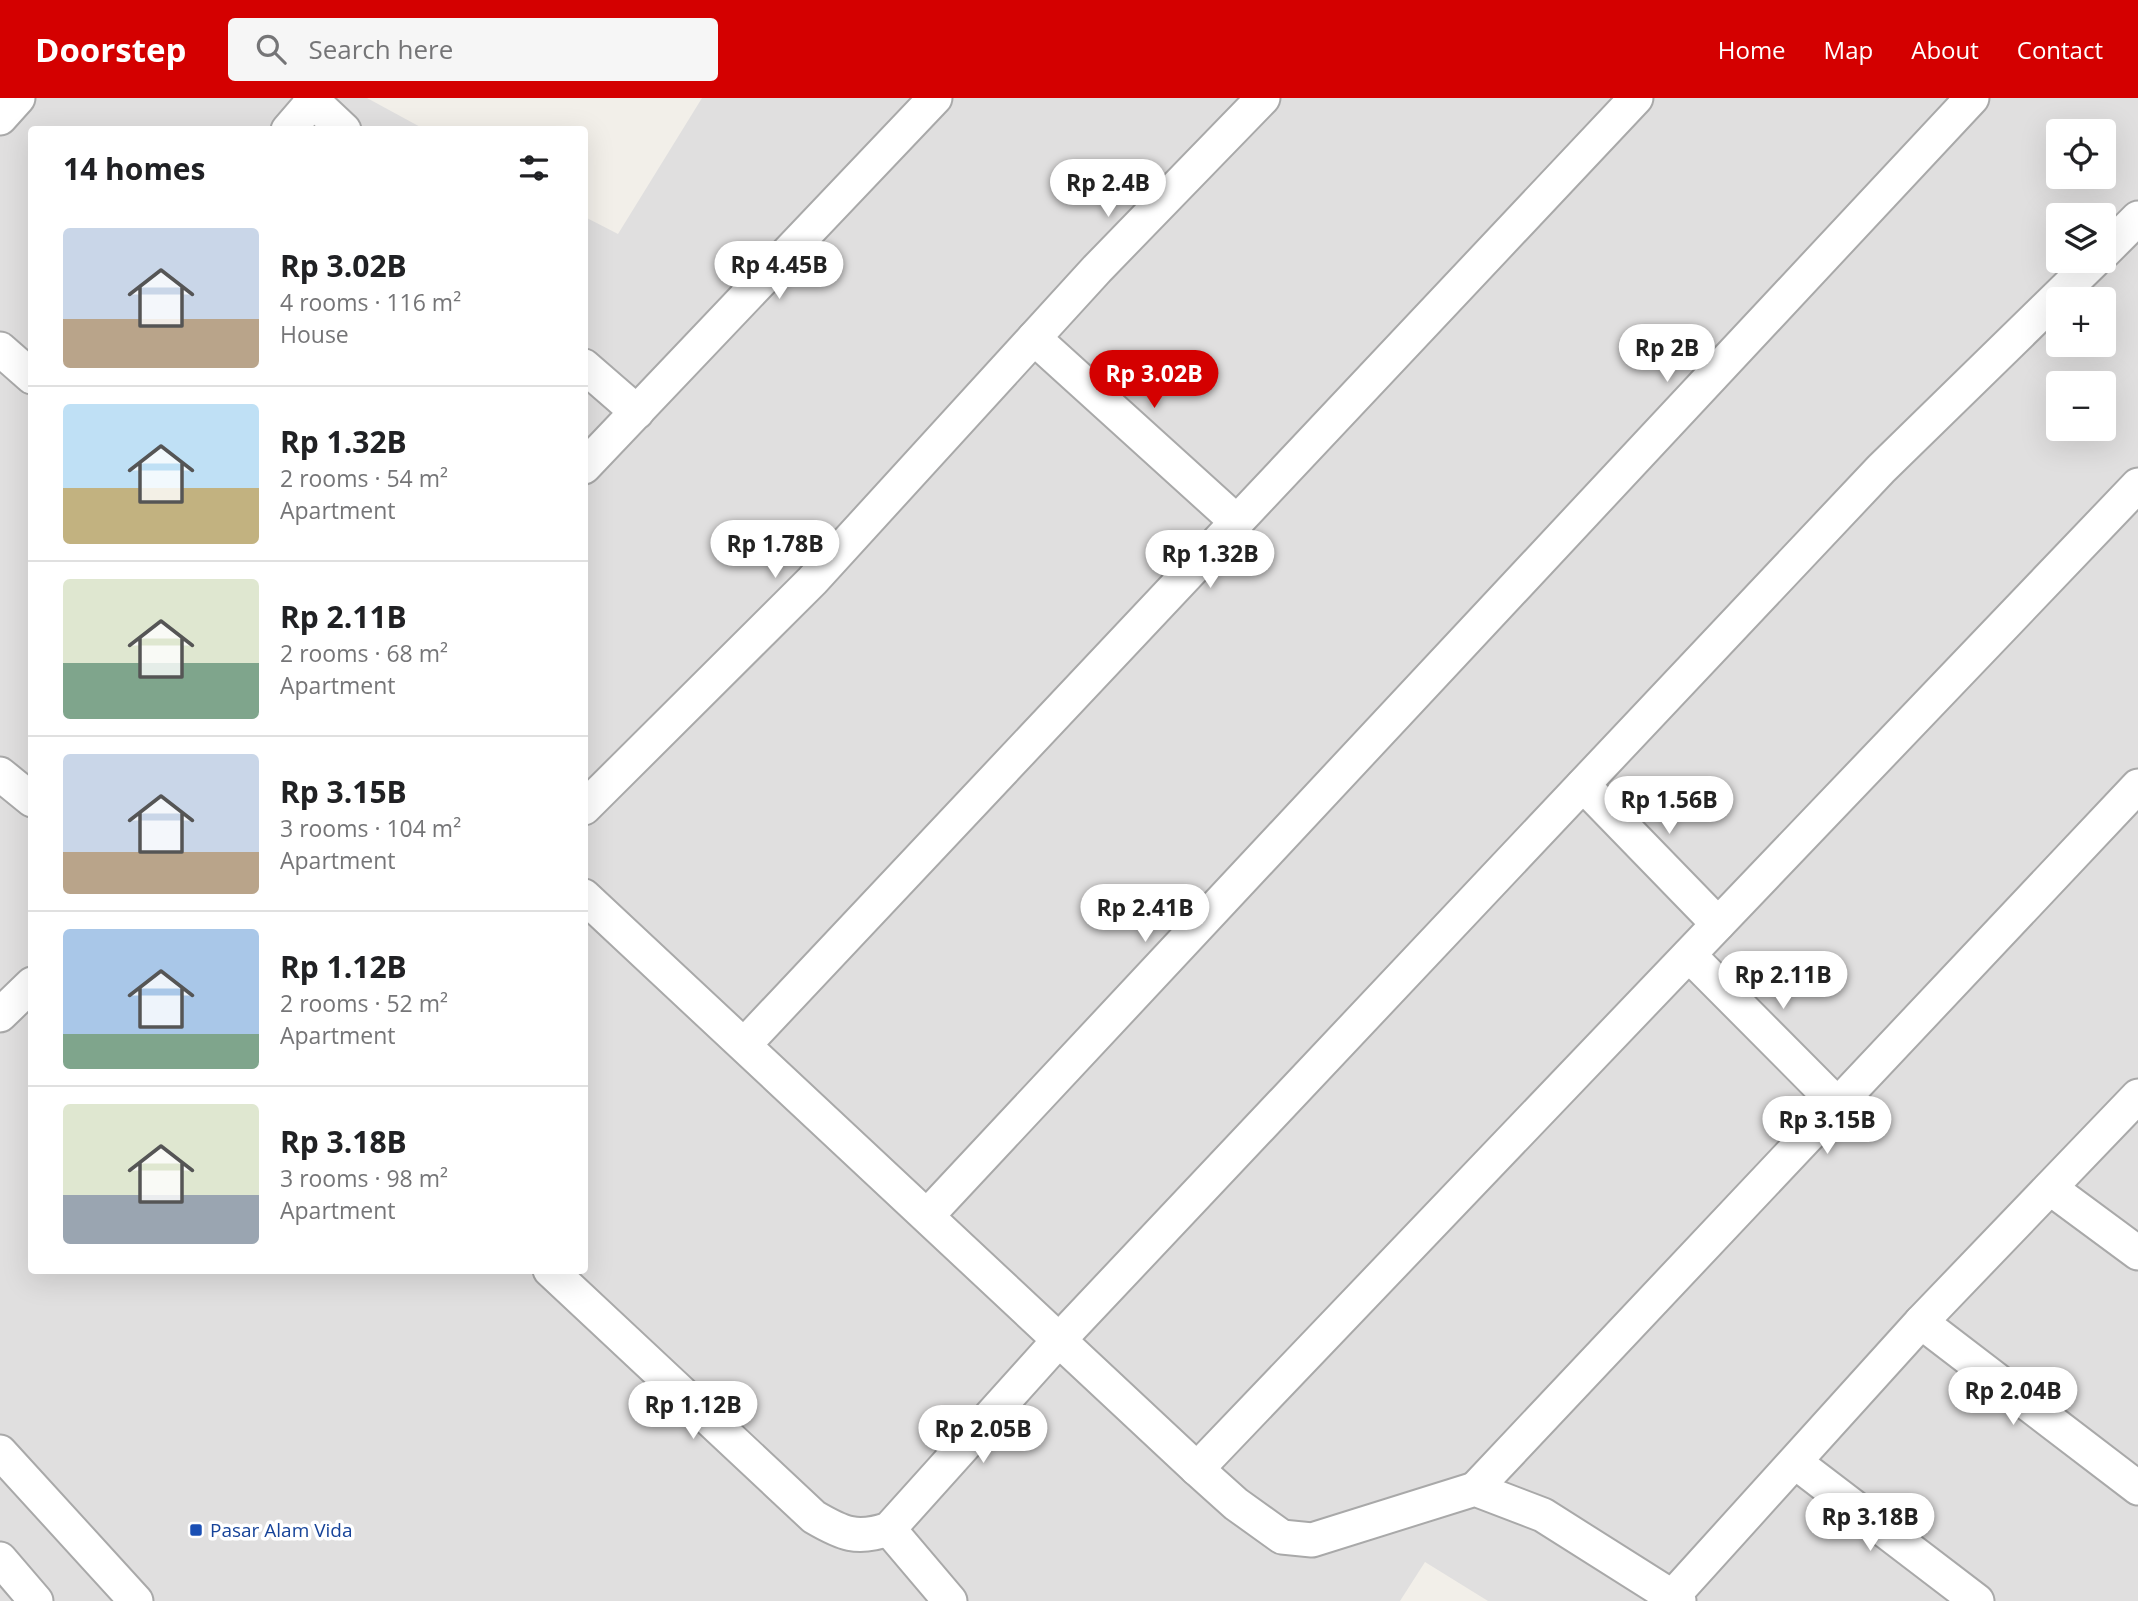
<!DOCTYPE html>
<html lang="en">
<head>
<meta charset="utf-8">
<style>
  :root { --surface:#fff; --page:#f6f6f6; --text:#202124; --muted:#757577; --line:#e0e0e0; --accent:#d40000 }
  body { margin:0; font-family:"Open Sans",sans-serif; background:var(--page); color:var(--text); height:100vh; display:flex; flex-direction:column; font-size:26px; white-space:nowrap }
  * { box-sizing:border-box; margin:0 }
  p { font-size:23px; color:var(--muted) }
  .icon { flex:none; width:38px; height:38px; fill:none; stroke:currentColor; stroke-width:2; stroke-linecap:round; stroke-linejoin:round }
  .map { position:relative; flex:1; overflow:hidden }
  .details { position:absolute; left:28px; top:28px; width:560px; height:1148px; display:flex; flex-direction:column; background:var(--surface); border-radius:7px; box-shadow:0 7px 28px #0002 }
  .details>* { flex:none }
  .tools { position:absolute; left:2046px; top:21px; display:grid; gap:14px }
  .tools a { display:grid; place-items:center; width:70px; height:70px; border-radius:7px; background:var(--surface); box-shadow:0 7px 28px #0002; font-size:35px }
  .price { position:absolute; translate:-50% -60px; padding:0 16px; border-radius:24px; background:#fff; color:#222; font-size:23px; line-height:46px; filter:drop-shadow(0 2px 4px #0008) }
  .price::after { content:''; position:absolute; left:50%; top:42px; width:21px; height:16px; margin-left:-10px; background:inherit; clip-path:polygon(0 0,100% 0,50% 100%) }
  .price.current { background:var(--accent); color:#fff }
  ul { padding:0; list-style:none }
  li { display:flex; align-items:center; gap:21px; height:175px; padding:0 35px }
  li+li { border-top:2px solid var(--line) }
  li span { display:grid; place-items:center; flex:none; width:196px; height:140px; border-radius:7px; color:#555 }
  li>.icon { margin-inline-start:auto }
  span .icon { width:84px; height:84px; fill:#fffc; stroke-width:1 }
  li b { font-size:30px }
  h2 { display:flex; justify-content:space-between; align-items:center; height:84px; padding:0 35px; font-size:30px }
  header { display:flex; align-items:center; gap:42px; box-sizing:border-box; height:98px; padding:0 35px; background:var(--accent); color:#fff }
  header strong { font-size:33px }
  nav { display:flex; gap:38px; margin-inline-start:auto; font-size:24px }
  .search { width:490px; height:63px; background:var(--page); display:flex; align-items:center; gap:18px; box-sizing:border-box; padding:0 24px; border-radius:7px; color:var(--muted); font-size:26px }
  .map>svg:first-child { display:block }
  .residential { fill:#e0dfdf; fill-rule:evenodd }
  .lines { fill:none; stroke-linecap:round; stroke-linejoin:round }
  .street-casing { stroke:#a9a9a9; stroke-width:37 }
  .street { stroke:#fff; stroke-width:33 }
  .transit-dot { fill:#1a4fb4; stroke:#fff; stroke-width:2.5 }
  .labels { text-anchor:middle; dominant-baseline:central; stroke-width:7; stroke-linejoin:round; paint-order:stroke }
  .transit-label { font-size:19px; fill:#164399; stroke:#fff; text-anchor:start }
</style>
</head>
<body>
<header>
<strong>Doorstep</strong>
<div class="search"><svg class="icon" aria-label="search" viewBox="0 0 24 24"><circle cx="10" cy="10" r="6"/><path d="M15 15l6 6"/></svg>Search here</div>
<nav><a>Home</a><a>Map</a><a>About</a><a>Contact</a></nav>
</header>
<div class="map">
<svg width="2138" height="1503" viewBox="0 0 2138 1503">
  <rect width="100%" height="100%" fill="#f2efe9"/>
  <!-- residential -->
  <path class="residential" d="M0 0H367L424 31 32 32V1172H584L585 119 618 136 702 0H2138V1503H1488L1425 1464 1400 1503H0ZM2058 33H2104V79H2058ZM2058 117H2104V163H2058ZM2058 201H2104V247H2058ZM2058 285H2104V331H2058Z"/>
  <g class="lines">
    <!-- street casing -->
    <g class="street-casing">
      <g id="street">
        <polyline points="310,0 344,32"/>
        <polyline points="0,20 18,0"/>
        <polyline points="288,32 313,3"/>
        <polyline points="2104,154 2138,120"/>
        <polyline points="1034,240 1237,424"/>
        <polyline points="0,251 32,279"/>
        <polyline points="584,268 637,314"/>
        <polyline points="584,369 935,0"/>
        <polyline points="0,676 32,702"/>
        <polyline points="1583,687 1718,826"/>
        <polyline points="584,710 812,483 1097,171 1263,0"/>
        <polyline points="584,798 1197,1371 1236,1406 1282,1439 1312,1442 1475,1391 1543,1417 1679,1503"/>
        <polyline points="1689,857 1838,1007"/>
        <polyline points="0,917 32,886"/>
        <polyline points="745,946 1636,0"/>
        <polyline points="2050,1090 2138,1155"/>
        <polyline points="927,1118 1972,0"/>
        <path d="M550 1172 814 1419C843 1436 857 1442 889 1431L1059 1242 1881 371 2094 163"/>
        <polyline points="1921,1224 2138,1390"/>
        <polyline points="0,1354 136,1503"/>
        <polyline points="1795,1364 1977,1503"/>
        <polyline points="1197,1371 2138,387"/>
        <polyline points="1475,1391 2138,688"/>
        <polyline points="889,1431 950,1503"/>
        <polyline points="0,1461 36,1503"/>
        <polyline points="1673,1498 1921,1224 2138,998"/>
      </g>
    </g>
    <!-- street -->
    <use href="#street" class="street"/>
  </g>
  <!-- markers -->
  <rect class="transit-dot" x="189" y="1425" width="14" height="14" rx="3.5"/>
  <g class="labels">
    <!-- transit labels -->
    <g class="transit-label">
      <text x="210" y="1432">Pasar Alam Vida</text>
    </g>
  </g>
</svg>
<div class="tools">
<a><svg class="icon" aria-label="locate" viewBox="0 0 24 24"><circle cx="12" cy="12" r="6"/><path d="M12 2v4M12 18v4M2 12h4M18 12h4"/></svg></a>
<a><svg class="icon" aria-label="layers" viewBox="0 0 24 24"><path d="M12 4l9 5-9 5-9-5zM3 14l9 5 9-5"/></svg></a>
<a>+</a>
<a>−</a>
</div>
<b class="price" style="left:1108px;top:121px">Rp 2.4B</b>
<b class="price" style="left:779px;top:203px">Rp 4.45B</b>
<b class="price" style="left:1667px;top:286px">Rp 2B</b>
<b class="price current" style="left:1154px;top:312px">Rp 3.02B</b>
<b class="price" style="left:775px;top:482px">Rp 1.78B</b>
<b class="price" style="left:1210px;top:492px">Rp 1.32B</b>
<b class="price" style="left:1669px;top:738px">Rp 1.56B</b>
<b class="price" style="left:1145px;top:846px">Rp 2.41B</b>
<b class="price" style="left:1783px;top:913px">Rp 2.11B</b>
<b class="price" style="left:1827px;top:1058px">Rp 3.15B</b>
<b class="price" style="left:2013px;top:1329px">Rp 2.04B</b>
<b class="price" style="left:693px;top:1343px">Rp 1.12B</b>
<b class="price" style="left:983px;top:1367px">Rp 2.05B</b>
<b class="price" style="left:1870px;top:1455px">Rp 3.18B</b>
<section class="details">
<h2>14 homes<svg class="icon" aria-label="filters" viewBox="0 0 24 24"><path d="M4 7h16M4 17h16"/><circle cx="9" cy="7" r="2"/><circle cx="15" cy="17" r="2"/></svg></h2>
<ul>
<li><span style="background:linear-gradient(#c9d6e8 65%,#b9a48a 0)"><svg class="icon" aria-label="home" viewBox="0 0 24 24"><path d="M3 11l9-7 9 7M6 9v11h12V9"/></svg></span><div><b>Rp 3.02B</b><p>4 rooms · 116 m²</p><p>House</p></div></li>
<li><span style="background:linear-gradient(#bfe0f5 60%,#c2b280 0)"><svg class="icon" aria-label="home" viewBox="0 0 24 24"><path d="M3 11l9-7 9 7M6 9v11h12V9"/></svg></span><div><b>Rp 1.32B</b><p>2 rooms · 54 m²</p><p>Apartment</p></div></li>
<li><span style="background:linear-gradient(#dfe7d0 60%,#7fa58c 0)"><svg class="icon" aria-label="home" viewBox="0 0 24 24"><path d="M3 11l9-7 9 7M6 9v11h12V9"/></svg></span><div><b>Rp 2.11B</b><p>2 rooms · 68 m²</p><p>Apartment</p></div></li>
<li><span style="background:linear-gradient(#c9d6e8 70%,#b9a48a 0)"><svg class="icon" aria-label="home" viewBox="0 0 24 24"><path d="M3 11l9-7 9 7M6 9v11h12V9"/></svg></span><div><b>Rp 3.15B</b><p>3 rooms · 104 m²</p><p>Apartment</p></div></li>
<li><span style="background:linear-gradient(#a9c7e8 75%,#7fa58c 0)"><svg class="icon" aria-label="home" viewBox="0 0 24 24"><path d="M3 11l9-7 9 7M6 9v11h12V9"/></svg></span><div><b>Rp 1.12B</b><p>2 rooms · 52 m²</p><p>Apartment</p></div></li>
<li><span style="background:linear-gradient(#dfe7d0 65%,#9aa5b1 0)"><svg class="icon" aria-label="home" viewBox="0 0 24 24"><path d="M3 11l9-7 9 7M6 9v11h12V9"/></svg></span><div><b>Rp 3.18B</b><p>3 rooms · 98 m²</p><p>Apartment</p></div></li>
</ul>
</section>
</div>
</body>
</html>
